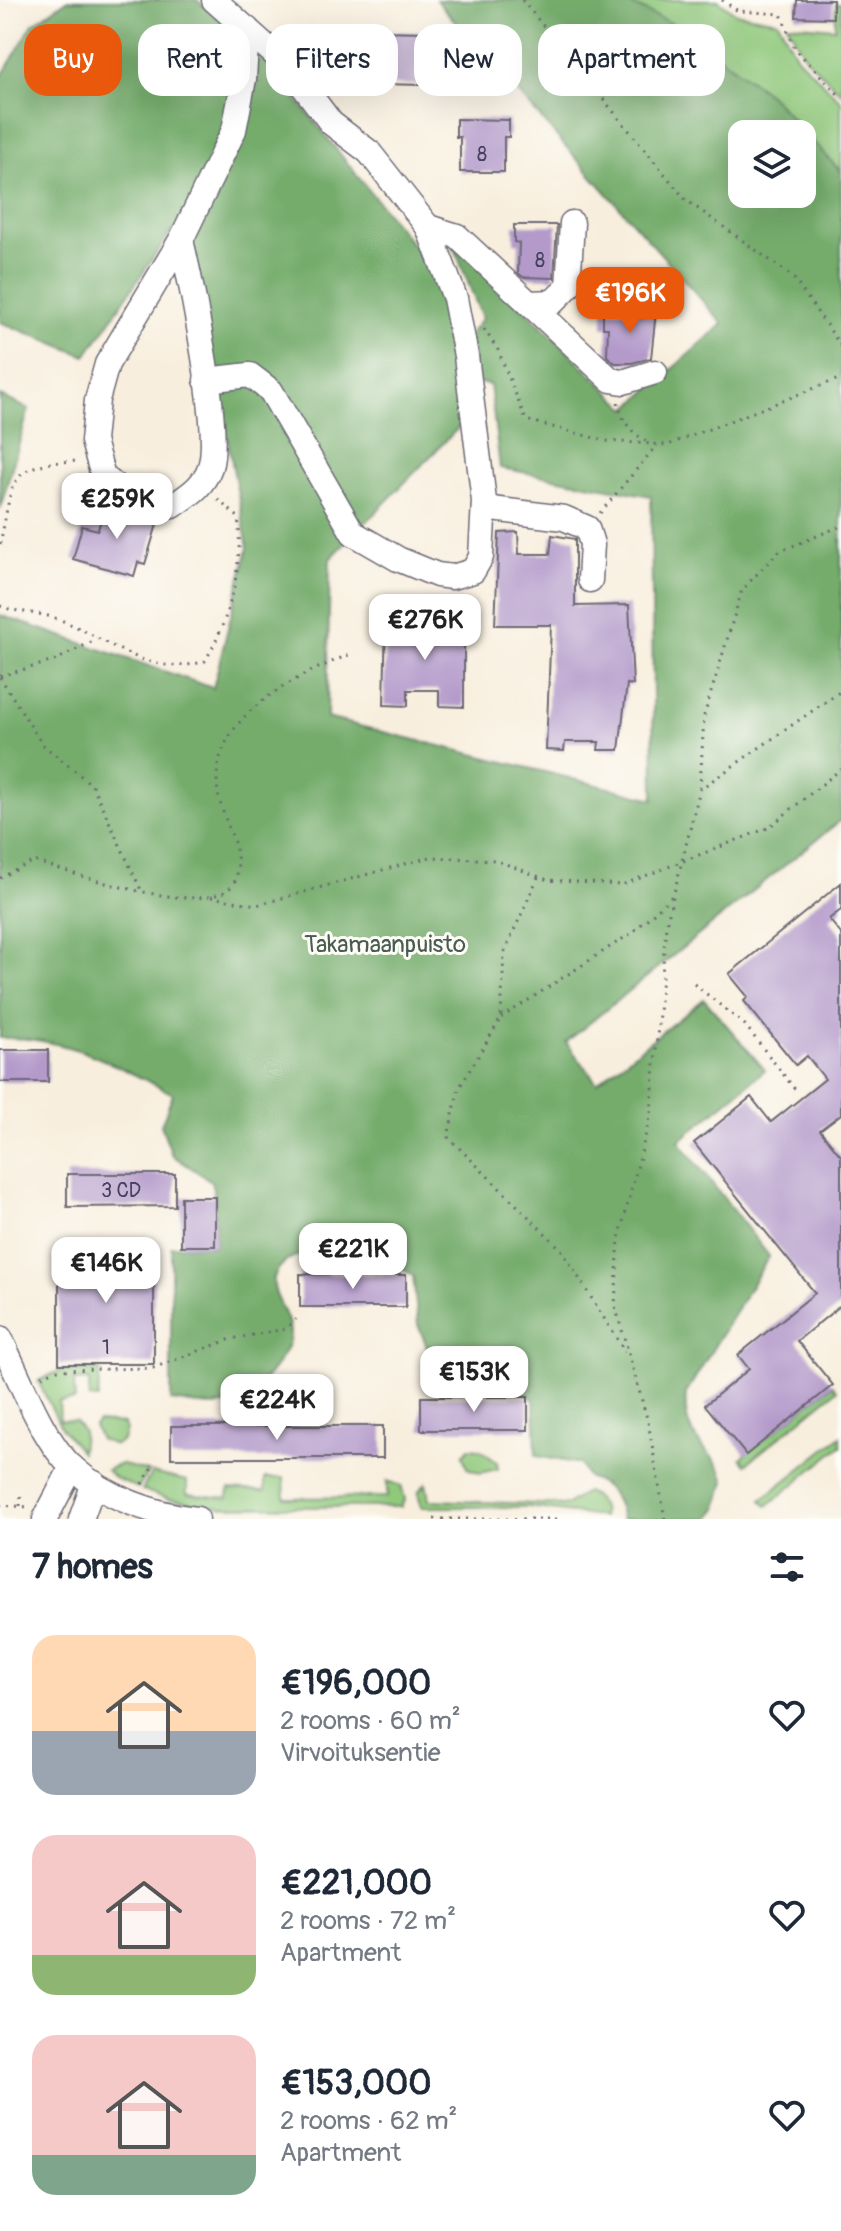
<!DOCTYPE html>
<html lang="en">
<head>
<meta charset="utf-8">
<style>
  :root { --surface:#fff; --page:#f6f6f7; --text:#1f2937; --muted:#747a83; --accent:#ea580c }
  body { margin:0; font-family:Pangolin,sans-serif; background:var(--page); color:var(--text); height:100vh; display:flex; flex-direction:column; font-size:30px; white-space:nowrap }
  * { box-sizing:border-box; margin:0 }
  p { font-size:26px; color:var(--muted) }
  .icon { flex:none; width:44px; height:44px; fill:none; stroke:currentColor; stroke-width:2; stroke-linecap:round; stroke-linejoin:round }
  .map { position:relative; height:1519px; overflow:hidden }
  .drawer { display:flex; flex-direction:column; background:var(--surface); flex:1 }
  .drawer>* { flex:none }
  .guide { position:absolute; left:24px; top:24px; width:794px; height:72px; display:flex; gap:16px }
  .tools { position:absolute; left:728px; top:120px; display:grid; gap:16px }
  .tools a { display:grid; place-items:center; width:88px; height:88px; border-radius:16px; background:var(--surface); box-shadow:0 8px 32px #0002; font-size:40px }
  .price { position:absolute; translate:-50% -68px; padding:0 18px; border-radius:16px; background:#fff; color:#222; font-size:26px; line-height:52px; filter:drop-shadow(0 2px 4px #0008) }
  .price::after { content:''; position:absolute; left:50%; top:48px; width:24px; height:18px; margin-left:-12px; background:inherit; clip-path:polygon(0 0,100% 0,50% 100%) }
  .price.selected { background:var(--accent); color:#fff }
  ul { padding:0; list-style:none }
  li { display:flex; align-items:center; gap:24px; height:200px; padding:0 32px }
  li span { display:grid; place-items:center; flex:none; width:224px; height:160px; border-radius:24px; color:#555 }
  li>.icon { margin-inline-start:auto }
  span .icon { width:96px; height:96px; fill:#fffc; stroke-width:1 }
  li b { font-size:34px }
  h2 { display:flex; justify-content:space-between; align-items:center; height:96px; padding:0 32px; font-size:34px }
  .pill { padding:0 28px; border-radius:24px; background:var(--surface); box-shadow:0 8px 32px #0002; font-size:28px; line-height:72px }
  .pill.selected { background:var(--accent); color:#fff }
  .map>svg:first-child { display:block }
  .green { fill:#90c87c; stroke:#59755c; stroke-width:2 }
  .forest { fill:#74ac6c; stroke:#4b6754; stroke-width:2; fill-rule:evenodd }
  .building { fill:#b39aca }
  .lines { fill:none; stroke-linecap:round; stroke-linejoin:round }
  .minor-casing { stroke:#6d6974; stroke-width:27 }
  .path { stroke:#6d6974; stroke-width:3; stroke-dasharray:2 6; stroke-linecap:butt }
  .minor { stroke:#fff; stroke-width:24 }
  .labels { text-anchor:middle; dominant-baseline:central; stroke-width:6; stroke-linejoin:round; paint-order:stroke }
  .number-label { font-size:20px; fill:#46405f }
  .park-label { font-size:24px; fill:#485c52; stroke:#fdfcf7 }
</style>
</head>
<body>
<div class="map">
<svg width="841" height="1519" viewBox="0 0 841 1519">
  <rect width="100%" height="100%" fill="#fdfcf7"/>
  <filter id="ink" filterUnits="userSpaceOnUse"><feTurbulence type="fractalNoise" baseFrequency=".0125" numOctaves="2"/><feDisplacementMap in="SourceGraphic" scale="16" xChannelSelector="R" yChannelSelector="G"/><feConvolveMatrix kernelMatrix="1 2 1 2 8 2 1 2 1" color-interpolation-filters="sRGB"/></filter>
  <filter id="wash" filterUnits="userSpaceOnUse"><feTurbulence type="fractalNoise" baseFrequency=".006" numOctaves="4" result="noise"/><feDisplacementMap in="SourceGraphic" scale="32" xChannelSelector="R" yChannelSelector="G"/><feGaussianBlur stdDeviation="1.8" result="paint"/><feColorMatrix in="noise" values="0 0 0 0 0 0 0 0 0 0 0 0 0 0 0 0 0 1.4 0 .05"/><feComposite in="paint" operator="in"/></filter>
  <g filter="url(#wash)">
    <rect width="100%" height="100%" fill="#f8eedd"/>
    <!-- green -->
    <g class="green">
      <polygon points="622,0 718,0 735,13 778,21 797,57 841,101 841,172 769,94 679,27"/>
      <polygon points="836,4 841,4 841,93 806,58 787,24 835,28"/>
      <polygon points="100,1370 98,1399 89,1398 89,1380 74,1381 75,1400 59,1402 60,1420 75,1421 83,1432 81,1452 62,1429 38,1381 59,1371"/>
      <polygon points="833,1385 837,1390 746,1464 741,1458"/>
      <polygon points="98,1422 124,1424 126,1430 123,1440 115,1445 100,1440 94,1426"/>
      <polygon points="841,1436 841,1446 767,1506 761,1500"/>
      <polygon points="469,1448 479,1449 497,1462 498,1469 480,1473 467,1468 463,1455"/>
      <polygon points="121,1464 148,1472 138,1488 115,1478 106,1470"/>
      <polygon points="152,1473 187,1481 187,1494 228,1498 229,1489 265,1491 265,1478 284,1478 285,1498 387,1497 387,1481 401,1486 405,1499 401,1507 220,1507 168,1499 142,1490"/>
      <path d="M426 1483 429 1500 567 1505 586 1492C596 1496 605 1505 602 1517L528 1507H421L418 1492Z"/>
    </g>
    <!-- forest -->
    <g class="forest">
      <path d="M67 0H197L267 62 411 243 419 250 425 247C449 303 460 365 461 425L330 559 327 718 654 799 651 496 500 468 490 385 474 382 469 335 482 318 450 237 627 409 723 324 436 0H622L679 27 769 94 841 172V820L566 1042 597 1083 704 999 765 1070 679 1141 769 1256 686 1393C681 1445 716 1447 725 1481L717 1508 709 1519H622C617 1496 609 1485 587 1477L580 1464 536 1456 534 1400C510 1374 475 1384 443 1385L418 1325 413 1276 384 1256H295C249 1280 292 1307 290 1335 288 1356 257 1393 238 1401 218 1410 192 1404 171 1401V1246H215V1197L211 1181 172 1155 161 1125 173 1094C115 1065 68 1036 0 1038V615L213 688 248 548 192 249 171 232 86 356 0 322V79L33 24ZM742 134H802V194H742Z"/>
      <polygon points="0,396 29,409 0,509"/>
    </g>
    <g id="blocks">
      <!-- building -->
      <g class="building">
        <polygon points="797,0 833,0 833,18 796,17"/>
        <polygon points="376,31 429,32 429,50 424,50 424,85 380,84"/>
        <polygon points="456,119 509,120 509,137 504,137 504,172 460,172 460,137 456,137"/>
        <polygon points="514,225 557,225 554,278 523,277 518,273 519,243 514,242"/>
        <polygon points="603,311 656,311 651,358 632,363 615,363 607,356 608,328 603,328"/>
        <polygon points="105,505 158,521 145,564 138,562 134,576 73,559 82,526 98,530"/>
        <polygon points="518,532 519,554 550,554 552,535 575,539 575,606 629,605 633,685 627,684 619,750 598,750 599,742 565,742 564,751 546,750 551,625 495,625 499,533"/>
        <polygon points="386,616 409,617 409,636 439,636 440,619 464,618 464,707 439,706 439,690 408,690 408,706 384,705"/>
        <polygon points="841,883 841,910 829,919 841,934 841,1114 820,1130 841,1156 841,1305 797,1341 833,1385 746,1455 705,1405 749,1369 738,1355 815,1293 694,1143 751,1097 771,1122 825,1079 807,1056 796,1065 744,1001 748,997 729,974"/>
        <rect x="0" y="1050" width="48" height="32"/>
        <polygon points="67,1174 175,1174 175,1206 67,1207"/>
        <rect x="181" y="1197" width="34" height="49"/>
        <rect x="59" y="1246" width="95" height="118"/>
        <polygon points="300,1274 406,1275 406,1307 300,1307"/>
        <rect x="421" y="1397" width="107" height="33"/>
        <rect x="171" y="1426" width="212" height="32"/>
      </g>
    </g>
  </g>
  <g filter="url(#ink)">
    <use href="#blocks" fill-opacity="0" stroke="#6d6974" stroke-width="2"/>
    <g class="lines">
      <!-- minor casing -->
      <g class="minor-casing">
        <g id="minor">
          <polyline points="428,227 457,236 611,380 623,382 655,372"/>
          <path d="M181 240C191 282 222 431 210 467 203 487 190 494 173 506L134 501 103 476 93 441 97 400 107 364 181 240 234 130 244 79 247 29"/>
          <polyline points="529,303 553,302 568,287 572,223"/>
          <polyline points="206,380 250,375 271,391 353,533 398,559 437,575 452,577 473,571 481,557 484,501 466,356 455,298 428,227 369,152 331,123 288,66 214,0"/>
          <polyline points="484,508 564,518 587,528 592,544 590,580"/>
          <path d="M0 1338C19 1376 42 1440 73 1468 105 1497 155 1515 197 1519"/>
          <polyline points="45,1519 72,1467"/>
          <polyline points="81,1519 94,1483"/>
        </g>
      </g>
      <!-- path -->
      <g class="path">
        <polyline points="522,0 686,200 792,276 841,346"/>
        <polyline points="722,0 738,11 781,14 795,49 841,97"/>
        <polyline points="484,329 498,350 526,420 606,441 668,445 841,378"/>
        <path d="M618 402C622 423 632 433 650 444"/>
        <polyline points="600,513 657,445"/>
        <path d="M0 544C14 481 5 463 79 461"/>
        <path d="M0 606C17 613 37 612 55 618 107 636 146 680 205 661 229 622 244 564 238 517L217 499"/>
        <polyline points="0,676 54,661 97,639"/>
        <polyline points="0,677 42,744 92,785 141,890"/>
        <polyline points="700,788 704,716 742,590 778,552 841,526"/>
        <polyline points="538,877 504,953 501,1018 459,1088 448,1137 561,1249 625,1352"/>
        <path d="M0 878 34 861C67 871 229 930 237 874 242 840 217 815 217 781 216 712 299 675 351 654"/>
        <polyline points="211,897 257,905 430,857 495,860 548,880 622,885 768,828 841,769"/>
        <polyline points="694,984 745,1025 797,1092"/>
        <polyline points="501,1018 633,932 673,895"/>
        <polyline points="42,1376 55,1370 153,1368 231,1339 285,1329 296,1319"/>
        <polyline points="143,1484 154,1463"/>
        <polyline points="0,1505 28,1507"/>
        <polyline points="20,1506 21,1491"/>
        <polyline points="434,1519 557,1519"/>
        <polyline points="665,1519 648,1422 615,1305 619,1238 651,1114 666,925 700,789 841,691"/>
      </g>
      <!-- minor -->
      <use href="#minor" class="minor"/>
    </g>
  </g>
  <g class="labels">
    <!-- number labels -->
    <g class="number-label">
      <text x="482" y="154">8</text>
      <text x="540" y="260">8</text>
      <text x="121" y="1190">3 CD</text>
      <text x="106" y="1347">1</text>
    </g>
    <!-- park labels -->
    <g class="park-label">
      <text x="385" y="944">Takamaanpuisto</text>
    </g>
  </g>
</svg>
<div class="tools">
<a><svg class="icon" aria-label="layers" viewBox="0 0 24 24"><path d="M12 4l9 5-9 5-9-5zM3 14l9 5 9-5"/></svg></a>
</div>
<b class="price selected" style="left:630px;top:335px">€196K</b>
<b class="price" style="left:117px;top:541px">€259K</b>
<b class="price" style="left:425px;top:662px">€276K</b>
<b class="price" style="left:353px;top:1291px">€221K</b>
<b class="price" style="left:106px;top:1305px">€146K</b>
<b class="price" style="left:474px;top:1414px">€153K</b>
<b class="price" style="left:277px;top:1442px">€224K</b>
<div class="guide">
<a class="pill selected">Buy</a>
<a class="pill">Rent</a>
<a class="pill">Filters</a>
<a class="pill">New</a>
<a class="pill">Apartment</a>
</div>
</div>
<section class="drawer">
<h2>7 homes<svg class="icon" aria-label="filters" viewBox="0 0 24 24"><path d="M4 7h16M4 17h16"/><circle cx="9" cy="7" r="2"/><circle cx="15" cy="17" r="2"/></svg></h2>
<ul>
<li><span style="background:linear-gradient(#ffd9b3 60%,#9aa5b1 0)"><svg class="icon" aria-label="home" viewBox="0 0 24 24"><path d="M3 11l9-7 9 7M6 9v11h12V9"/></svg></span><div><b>€196,000</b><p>2 rooms · 60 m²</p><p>Virvoituksentie</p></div><svg class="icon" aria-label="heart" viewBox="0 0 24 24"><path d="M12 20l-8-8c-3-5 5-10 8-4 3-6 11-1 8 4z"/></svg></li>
<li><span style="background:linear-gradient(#f6c9c9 75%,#8fb573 0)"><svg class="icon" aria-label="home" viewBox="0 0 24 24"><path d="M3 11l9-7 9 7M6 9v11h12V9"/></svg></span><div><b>€221,000</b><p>2 rooms · 72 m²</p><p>Apartment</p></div><svg class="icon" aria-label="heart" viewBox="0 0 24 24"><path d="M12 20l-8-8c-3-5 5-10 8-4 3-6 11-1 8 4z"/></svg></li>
<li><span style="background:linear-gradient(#f6c9c9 75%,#7fa58c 0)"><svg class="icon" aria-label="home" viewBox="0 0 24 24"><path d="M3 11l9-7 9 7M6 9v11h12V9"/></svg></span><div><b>€153,000</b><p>2 rooms · 62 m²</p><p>Apartment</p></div><svg class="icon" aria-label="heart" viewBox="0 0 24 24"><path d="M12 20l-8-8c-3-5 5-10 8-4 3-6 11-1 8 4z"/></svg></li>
</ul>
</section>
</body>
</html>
